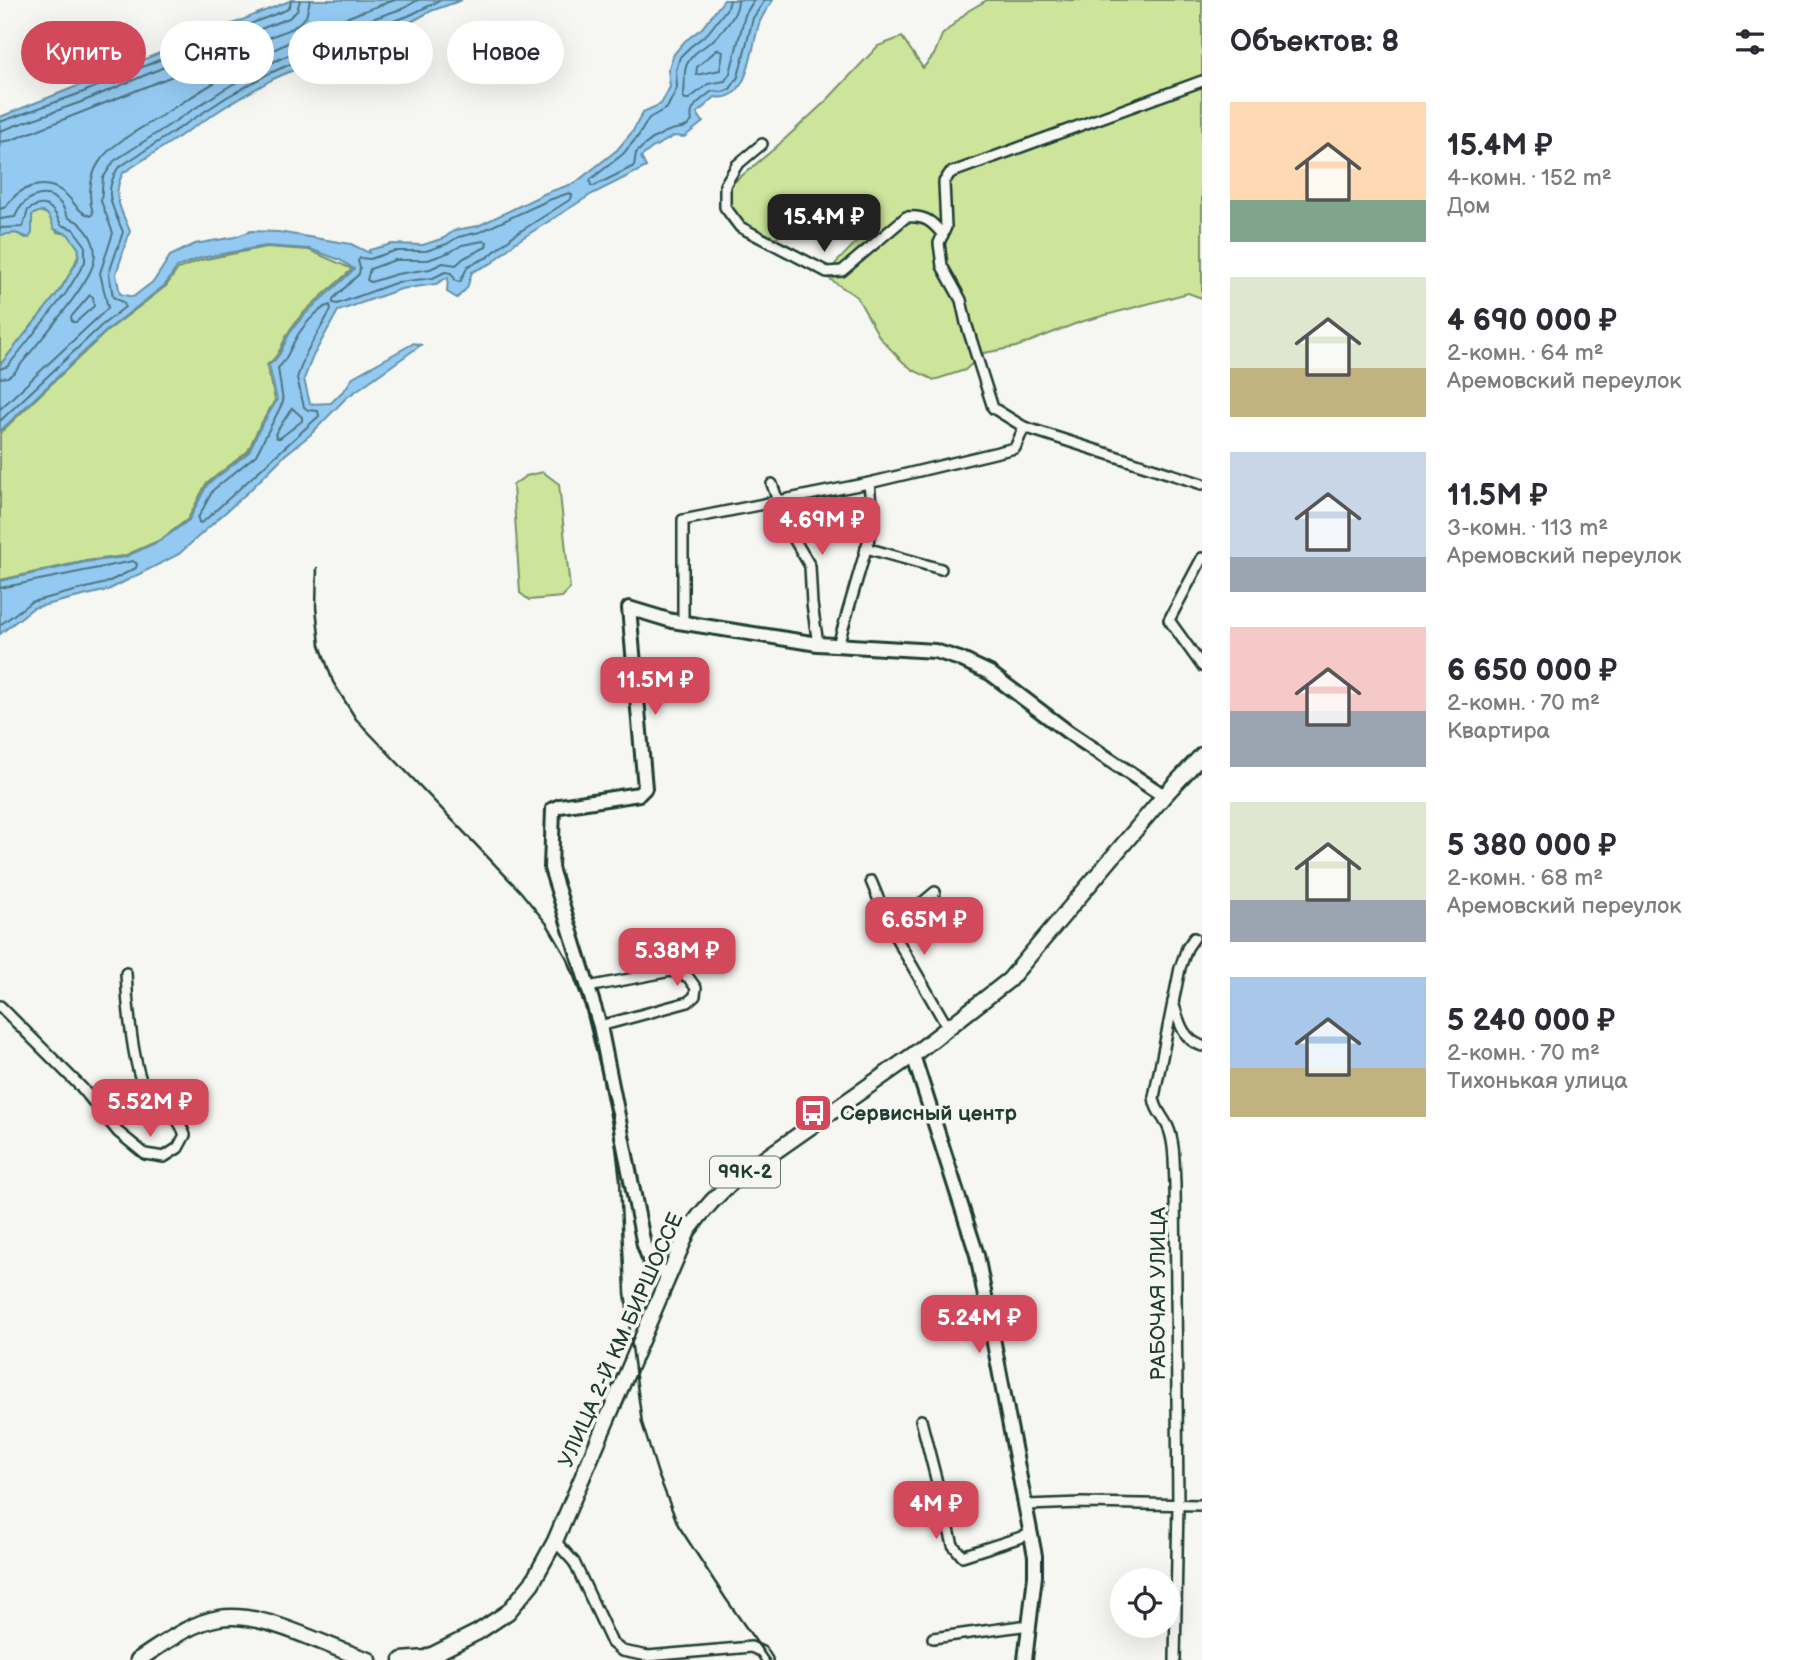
<!DOCTYPE html>
<html lang="ru">
<head>
<meta charset="utf-8">
<style>
  :root { --surface:#fff; --page:#f2f2f3; --text:#2b2b33; --muted:#7c7c81; --accent:#d1495b }
  body { margin:0; font-family:"Balsamiq Sans",sans-serif; background:var(--page); color:var(--text); height:100vh; display:flex; flex-direction:column; font-size:26px; white-space:nowrap }
  * { box-sizing:border-box; margin:0 }
  p { font-size:23px; color:var(--muted) }
  .icon { flex:none; width:38px; height:38px; fill:none; stroke:currentColor; stroke-width:2; stroke-linecap:round; stroke-linejoin:round }
  .map { position:relative; flex:1; overflow:hidden }
  .drawer { display:flex; flex-direction:column; background:var(--surface); width:595px }
  .drawer>* { flex:none }
  .top-card { position:absolute; left:21px; top:21px; width:665px; height:63px; display:flex; gap:14px }
  .buttons { position:absolute; left:1110px; top:1568px; display:grid; gap:14px }
  .buttons a { display:grid; place-items:center; width:70px; height:70px; border-radius:50%; background:var(--surface); box-shadow:0 7px 28px #0002; font-size:35px }
  .price { position:absolute; translate:-50% -60px; padding:0 16px; border-radius:14px; background:var(--accent); color:#fff; font-size:23px; line-height:46px; filter:drop-shadow(0 2px 4px #0008) }
  .price::after { content:''; position:absolute; left:50%; top:42px; width:21px; height:16px; margin-left:-10px; background:inherit; clip-path:polygon(0 0,100% 0,50% 100%) }
  .price.selected { background:#222; color:#fff }
  ul { padding:0; list-style:none }
  li { display:flex; align-items:center; gap:21px; height:175px; padding:0 28px }
  li span { display:grid; place-items:center; flex:none; width:196px; height:140px; border-radius:0px; color:#555 }
  li>.icon { margin-inline-start:auto }
  span .icon { width:84px; height:84px; fill:#fffc; stroke-width:1 }
  li b { font-size:30px }
  h2 { display:flex; justify-content:space-between; align-items:center; height:84px; padding:0 28px; font-size:30px }
  .pill { padding:0 24px; border-radius:32px; background:var(--surface); box-shadow:0 7px 28px #0002; font-size:24px; line-height:63px }
  .pill.selected { background:var(--accent); color:#fff }
  main { display:flex; flex:1; min-height:0 }
  .map>svg:first-child { display:block }
  .green { fill:#cde59a; stroke:#769167; stroke-width:2 }
  .water { fill:#94caf2; stroke:#6592a6; stroke-width:2 }
  .lines { fill:none; stroke-linecap:round; stroke-linejoin:round }
  .shore { stroke:#4e7580; stroke-width:2 }
  .street-casing { stroke:#1f3d34; stroke-width:14 }
  .secondary-casing { stroke:#1f3d34; stroke-width:18 }
  .primary-casing { stroke:#1f3d34; stroke-width:19 }
  .street { stroke:#f6f6f2; stroke-width:9 }
  .secondary { stroke:#f6f6f2; stroke-width:12 }
  .primary { stroke:#f6f6f2; stroke-width:14 }
  .rail { stroke:#1f3d34; stroke-width:2.5 }
  .labels { text-anchor:middle; dominant-baseline:central; stroke-width:7; stroke-linejoin:round; paint-order:stroke }
  .shield { fill:#f6f6f2; stroke:#60746d; stroke-width:2 }
  .shield-label { font-size:19px; font-weight:bold; fill:#1f3d34 }
  .poi-label { font-size:21px; font-weight:bold; fill:#1f3d34; stroke:#f6f6f2; text-anchor:start }
  .street-label { font-size:21px; fill:#1f3d34; stroke:#f6f6f2 }
</style>
</head>
<body>
<main>
<div class="map">
<svg width="1202" height="1660" viewBox="0 0 1202 1660">
  <rect width="100%" height="100%" fill="#f6f6f2"/>
  <filter id="ink" filterUnits="userSpaceOnUse"><feTurbulence type="fractalNoise" baseFrequency=".0143" numOctaves="2"/><feDisplacementMap in="SourceGraphic" scale="14" xChannelSelector="R" yChannelSelector="G"/><feConvolveMatrix kernelMatrix="1 2 1 2 8 2 1 2 1" color-interpolation-filters="sRGB"/></filter>
  <g filter="url(#ink)">
    <!-- green -->
    <g class="green">
      <path d="M987 0H1202V298L1188 293 1080 322 1016 347 984 353 965 370 934 380 913 370 903 362 880 338 857 297 828 278 835 264 869 229 864 206 851 197C838 203 824 208 811 215 800 222 787 235 774 238 745 243 723 227 720 199L732 184 774 149 826 101 878 46 902 37 923 68 934 55 942 35 968 11Z"/>
      <path d="M40 211 49 215 57 232 68 234 79 249C77 278 20 339 0 365V235L16 233 26 238 32 233V215Z"/>
      <path d="M266 247 309 250 352 269C332 289 303 308 288 333 280 347 282 353 267 365L275 400 258 429 248 451 206 484 188 519 160 540 124 556 85 561 0 580V433L106 332 166 286 178 269 201 260Z"/>
      <polygon points="543,472 559,484 570,589 562,597 529,600 520,593 513,485 526,476"/>
    </g>
    <!-- water -->
    <path class="water" d="M292 0H462L431 11 411 22 375 34 273 79 231 103 123 173C111 195 121 210 130 231L116 274 120 294 133 297 154 281 170 256 195 244 235 237 251 231 278 232 351 244 369 253V250L392 244 423 245 444 238 455 230 478 226 546 193 575 183 617 150 633 131 643 112 661 104 670 87 668 70 674 54 685 41 702 28 724 0H773C768 8 762 15 759 24 751 48 749 104 715 97L697 113 703 122 684 137 674 136 652 148 641 157 646 167 592 194 516 242 492 263 472 272 467 288 457 298 447 292 448 277 436 284 401 289 338 311 313 356 304 379 310 404 331 403 346 388 353 377 414 343 421 345 346 398 310 435 286 454 248 492 179 554 108 590 33 608 0 634V581L86 562 125 557 160 541 189 520 207 485 249 452 259 430 277 400 269 365C284 354 281 347 290 333 306 308 334 290 354 269L340 260 310 249 266 246 200 258 177 267 165 285 106 331 0 431V365L61 289 78 260 79 249 68 234 54 229C50 216 46 206 32 215V233L29 238 16 233 0 235V117Z"/>
    <g class="lines">
      <!-- shore -->
      <g class="shore">
        <path d="M730 0 728 7 708 33 690 47 680 57 676 70 677 88 667 108 649 118 639 135 623 154 590 180 591 186H594L634 166 636 153C645 144 658 134 671 130 681 127 685 130 692 121 688 107 701 100 712 91L723 92 730 89 738 77 753 18 765 0"/>
        <path d="M738 0C738 15 722 32 712 41 703 48 692 53 687 64 682 74 687 85 683 96L685 99H689L708 84 725 81 730 73 745 15 754 0"/>
        <polygon points="718,49 723,52 720,70 696,75 697,67"/>
        <polyline points="0,122 81,93 185,49 286,10 290,6 291,0"/>
        <polyline points="0,131 84,101 188,57 289,18 297,11 300,0"/>
        <polyline points="0,142 12,140 293,28 306,17 310,0"/>
        <polygon points="569,193 572,195 571,199 513,236 488,257 468,266 460,282 456,281 451,273 445,272 433,278 398,282 337,304 333,303 333,299 359,274 360,268 358,261 360,258 370,259 394,251 426,251 447,244 458,237 480,232 549,200"/>
        <path d="M0 209 6 207C17 188 43 177 63 192 75 201 75 211 91 216L93 213C87 195 90 172 103 157 116 141 146 126 164 114 196 94 228 73 261 56 304 34 350 15 395 0"/>
        <path d="M0 219 15 217C21 199 45 185 61 204 65 208 65 215 69 218 72 220 76 220 79 223 90 233 97 246 94 261 90 285 32 349 15 372L8 377 0 378"/>
        <path d="M0 228 23 227 28 210C46 198 54 208 61 225L73 229 85 245V262L66 293 8 366 0 369"/>
        <polygon points="483,241 487,242 486,247 464,258 456,265 443,263 430,269 397,274 371,282 367,280 370,269 395,260 428,260 450,252 462,245"/>
        <polygon points="90,295 93,297 94,306 76,322 72,322 71,317"/>
        <path d="M330 305 331 310 306 353 297 378 304 407 308 410 318 411 319 416 203 522 199 523 198 518 213 490 256 455 283 402 278 368C287 360 289 351 295 340 301 328 318 308 330 305Z"/>
        <polygon points="292,408 302,417 302,421 280,438 277,438 275,434"/>
        <polyline points="0,409 108,308 100,273 113,233 101,201 103,178 114,161 223,90 266,65 369,20 404,8 418,0"/>
        <path d="M0 421 101 326 125 307 124 303 113 297 109 273 123 232C113 207 102 194 118 168L227 97 270 73 373 28 408 16 441 0"/>
        <polyline points="0,588 133,561 137,564 136,568 106,583 31,602 0,625"/>
      </g>
      <!-- street casing -->
      <g class="street-casing">
        <g id="street">
          <polyline points="1202,81 950,173 944,182 946,227 939,243 942,266 961,300 966,323 993,408 1024,427 1202,484"/>
          <path d="M762 144 737 165 725 185V207L740 227 827 272 842 271 906 217C924 215 932 221 943 235"/>
          <polyline points="772,484 787,527 810,566 812,604 818,644"/>
          <polyline points="866,548 941,569"/>
          <polyline points="1202,558 1169,620 1202,666"/>
          <polyline points="683,623 683,520 869,483 1015,448 1024,427"/>
          <polyline points="838,645 873,525 869,483"/>
          <polyline points="871,881 891,929"/>
          <polyline points="935,892 891,929 948,1028"/>
          <polyline points="588,987 671,971 688,977 696,988 695,996 688,1002 600,1026"/>
          <path d="M1173 1002C1179 1021 1182 1039 1202 1046"/>
          <path d="M0 1006 82 1088 118 1132 145 1154 164 1157 178 1148 185 1135C174 1107 165 1114 149 1096 133 1077 127 1000 126 973"/>
          <polyline points="921,1420 953,1545 962,1556 1031,1534"/>
          <polyline points="1026,1505 1081,1503 1202,1505"/>
          <polyline points="555,1541 574,1562 612,1643 622,1651 648,1656 751,1647 762,1652 767,1660"/>
          <polyline points="933,1638 1029,1625"/>
          <path d="M1175 1660 1178 1505 1175 1184C1174 1166 1175 1143 1168 1127 1163 1116 1155 1110 1154 1097L1180 968 1187 948 1194 938"/>
        </g>
      </g>
      <!-- secondary casing -->
      <g class="secondary-casing">
        <g id="secondary">
          <polyline points="913,1055 977,1255 1035,1556 1035,1576 1025,1660"/>
          <polyline points="669,1276 651,1264 644,1245 600,1026 551,868 553,809 560,806 639,794 645,788 629,608 672,621 818,644 935,651 960,659 990,673 1068,732 1164,796"/>
        </g>
      </g>
      <!-- primary casing -->
      <g class="primary-casing">
        <g id="primary">
          <path d="M138 1660C163 1644 190 1623 219 1618 263 1610 325 1647 369 1660"/>
          <path d="M402 1660 426 1658 478 1632 508 1612 532 1583 555 1541 688 1231C703 1210 717 1194 737 1178L913 1055 1009 980 1164 796 1202 755"/>
        </g>
      </g>
      <!-- street -->
      <use href="#street" class="street"/>
      <!-- secondary -->
      <use href="#secondary" class="secondary"/>
      <!-- primary -->
      <use href="#primary" class="primary"/>
      <!-- rail -->
      <polyline class="rail" points="317,568 316,607 320,645 333,682 356,719 520,891 547,924 568,960 585,1006 612,1114 620,1180 625,1293 642,1423 658,1474 678,1525 726,1599 769,1660"/>
    </g>
  </g>
  <!-- icons -->
  <defs>
    <g id="bus-square" transform="scale(2.0125)"><rect x="-9" y="-9" width="18" height="18" rx="4" fill="#d1495b" stroke="#f6f6f2"/><path d="M-5-6H5V4H4V6H2V4H-2V6H-4V4H-5ZM-3.5-4V0h7V-4ZM-3.5 1.2v1.5H-2V1.2ZM2 1.2v1.5H3.5V1.2Z" fill="#fff"/></g>
  </defs>
  <g fill-rule="evenodd">
    <use href="#bus-square" x="813" y="1113"/>
  </g>
  <g class="labels">
    <!-- shield labels -->
    <rect class="shield" x="710" y="1156.5" width="70" height="31" rx="5"/>
    <g class="shield-label">
      <text x="745" y="1172">99К-2</text>
    </g>
    <!-- poi labels -->
    <g class="poi-label">
      <text x="840" y="1113">Сервисный центр</text>
    </g>
    <!-- street labels -->
    <g class="street-label">
      <text transform="translate(1158 1294) rotate(-90)">РАБОЧАЯ УЛИЦА</text>
      <text transform="translate(621 1340) rotate(-66)">УЛИЦА 2-Й КМ БИРШОССЕ</text>
    </g>
  </g>
</svg>
<div class="buttons">
<a><svg class="icon" aria-label="locate" viewBox="0 0 24 24"><circle cx="12" cy="12" r="6"/><path d="M12 2v4M12 18v4M2 12h4M18 12h4"/></svg></a>
</div>
<b class="price selected" style="left:824px;top:254px">15.4M ₽</b>
<b class="price" style="left:822px;top:557px">4.69M ₽</b>
<b class="price" style="left:655px;top:717px">11.5M ₽</b>
<b class="price" style="left:924px;top:957px">6.65M ₽</b>
<b class="price" style="left:677px;top:988px">5.38M ₽</b>
<b class="price" style="left:150px;top:1139px">5.52M ₽</b>
<b class="price" style="left:979px;top:1355px">5.24M ₽</b>
<b class="price" style="left:936px;top:1541px">4M ₽</b>
<div class="top-card">
<a class="pill selected">Купить</a>
<a class="pill">Снять</a>
<a class="pill">Фильтры</a>
<a class="pill">Новое</a>
</div>
</div>
<section class="drawer">
<h2>Объектов: 8<svg class="icon" aria-label="filters" viewBox="0 0 24 24"><path d="M4 7h16M4 17h16"/><circle cx="9" cy="7" r="2"/><circle cx="15" cy="17" r="2"/></svg></h2>
<ul>
<li><span style="background:linear-gradient(#ffd9b3 70%,#7fa58c 0)"><svg class="icon" aria-label="home" viewBox="0 0 24 24"><path d="M3 11l9-7 9 7M6 9v11h12V9"/></svg></span><div><b>15.4M ₽</b><p>4-комн. · 152 m²</p><p>Дом</p></div></li>
<li><span style="background:linear-gradient(#dfe7d0 65%,#c2b280 0)"><svg class="icon" aria-label="home" viewBox="0 0 24 24"><path d="M3 11l9-7 9 7M6 9v11h12V9"/></svg></span><div><b>4 690 000 ₽</b><p>2-комн. · 64 m²</p><p>Аремовский переулок</p></div></li>
<li><span style="background:linear-gradient(#c9d6e8 75%,#9aa5b1 0)"><svg class="icon" aria-label="home" viewBox="0 0 24 24"><path d="M3 11l9-7 9 7M6 9v11h12V9"/></svg></span><div><b>11.5M ₽</b><p>3-комн. · 113 m²</p><p>Аремовский переулок</p></div></li>
<li><span style="background:linear-gradient(#f6c9c9 60%,#9aa5b1 0)"><svg class="icon" aria-label="home" viewBox="0 0 24 24"><path d="M3 11l9-7 9 7M6 9v11h12V9"/></svg></span><div><b>6 650 000 ₽</b><p>2-комн. · 70 m²</p><p>Квартира</p></div></li>
<li><span style="background:linear-gradient(#dfe7d0 70%,#9aa5b1 0)"><svg class="icon" aria-label="home" viewBox="0 0 24 24"><path d="M3 11l9-7 9 7M6 9v11h12V9"/></svg></span><div><b>5 380 000 ₽</b><p>2-комн. · 68 m²</p><p>Аремовский переулок</p></div></li>
<li><span style="background:linear-gradient(#a9c7e8 65%,#c2b280 0)"><svg class="icon" aria-label="home" viewBox="0 0 24 24"><path d="M3 11l9-7 9 7M6 9v11h12V9"/></svg></span><div><b>5 240 000 ₽</b><p>2-комн. · 70 m²</p><p>Тихонькая улица</p></div></li>
</ul>
</section>
</main>
</body>
</html>
